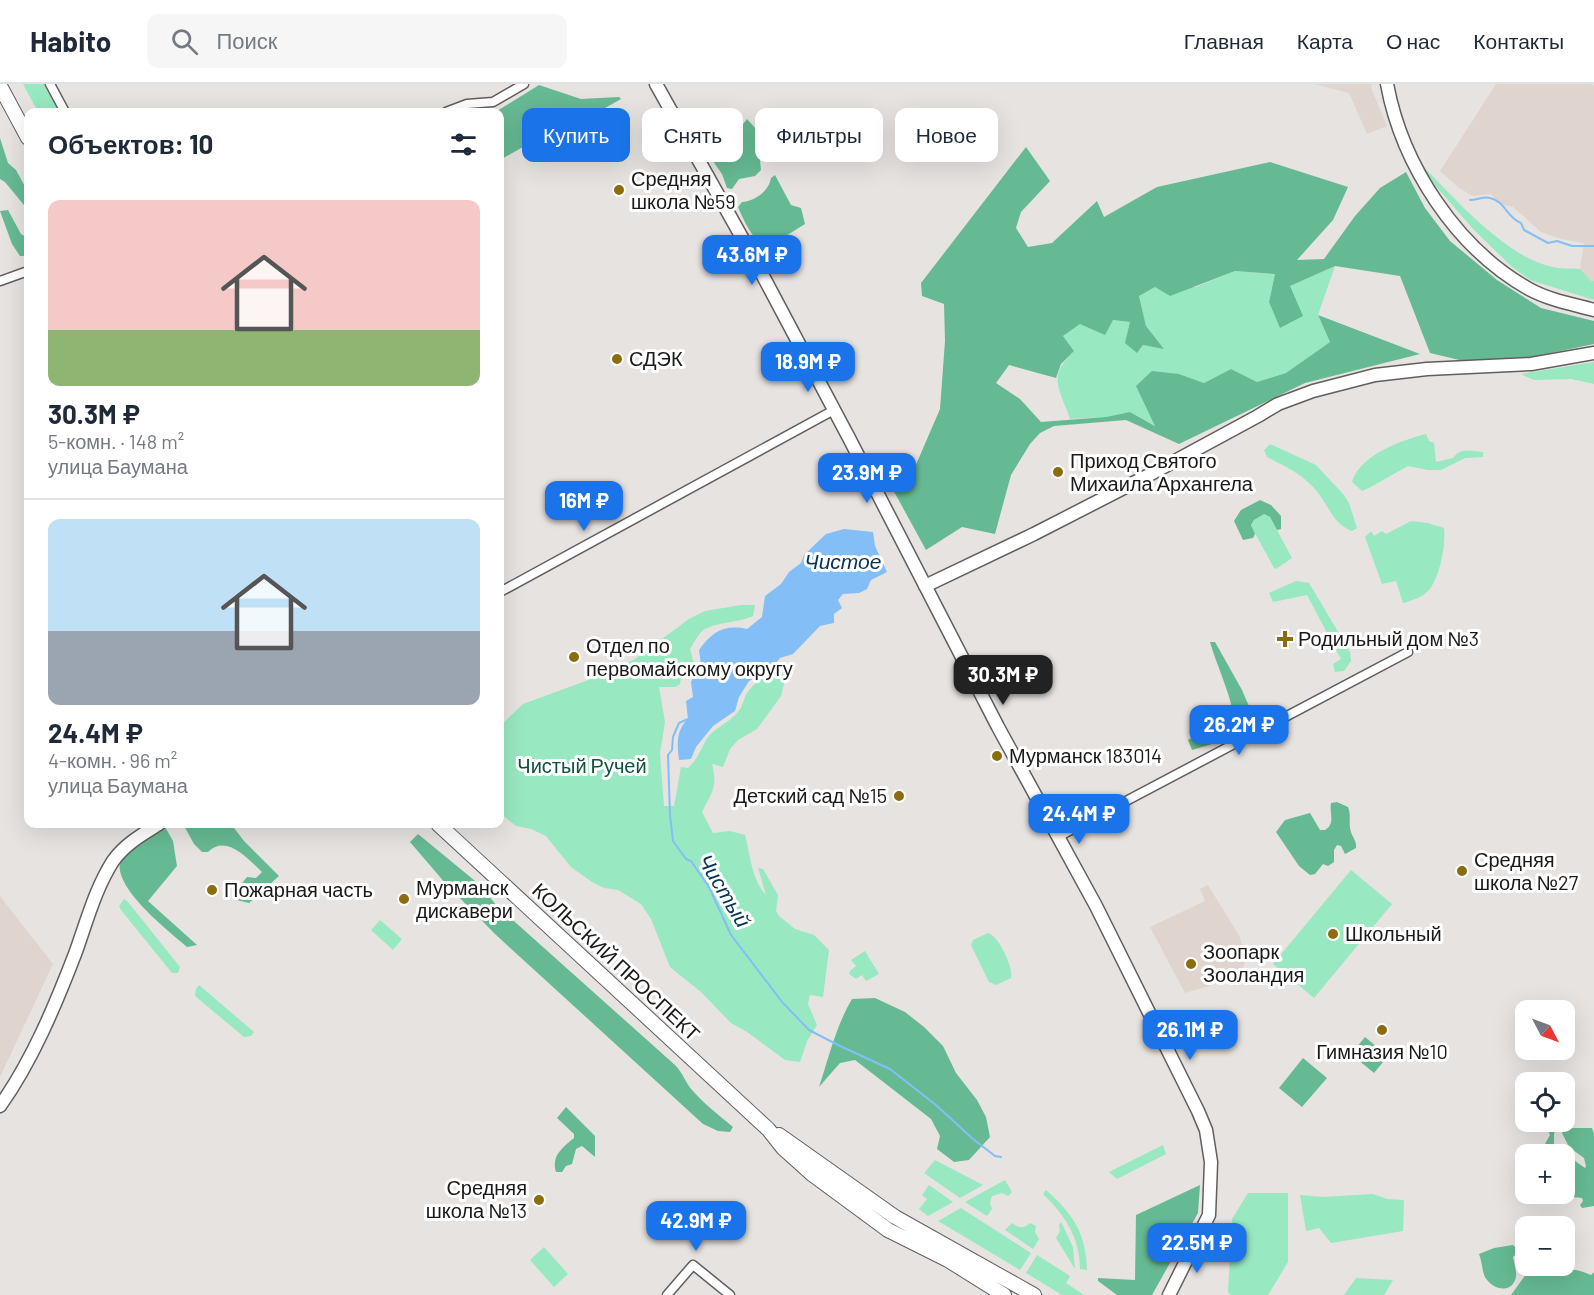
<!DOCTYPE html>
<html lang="ru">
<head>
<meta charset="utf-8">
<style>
	body { margin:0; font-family:Barlow,sans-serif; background:#f6f6f7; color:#1f2937; height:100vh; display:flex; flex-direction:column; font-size:22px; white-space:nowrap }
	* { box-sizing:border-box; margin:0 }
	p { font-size:20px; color:#747a83 }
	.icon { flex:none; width:33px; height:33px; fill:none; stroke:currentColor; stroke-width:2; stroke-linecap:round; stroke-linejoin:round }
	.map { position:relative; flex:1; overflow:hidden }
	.panel { position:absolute; left:24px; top:24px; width:480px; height:720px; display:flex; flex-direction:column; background:#fff; border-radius:12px; box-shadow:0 6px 24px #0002 }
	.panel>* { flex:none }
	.top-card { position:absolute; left:522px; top:24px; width:570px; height:54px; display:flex; gap:12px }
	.needle { width:39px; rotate:131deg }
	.buttons { position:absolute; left:1515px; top:916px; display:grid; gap:12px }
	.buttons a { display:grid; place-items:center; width:60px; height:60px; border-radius:12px; background:#fff; box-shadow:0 6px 24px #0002; font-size:30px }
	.price { position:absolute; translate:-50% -51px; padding:0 14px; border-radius:12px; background:#1a73e8; color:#fff; font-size:20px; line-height:39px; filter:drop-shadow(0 2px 3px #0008) }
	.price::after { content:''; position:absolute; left:50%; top:36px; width:18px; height:14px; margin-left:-9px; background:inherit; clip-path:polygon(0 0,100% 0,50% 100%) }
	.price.on { background:#222; color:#fff }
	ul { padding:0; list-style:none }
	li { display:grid; align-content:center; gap:12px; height:318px; padding:0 24px }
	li+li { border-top:2px solid #e0e1e3 }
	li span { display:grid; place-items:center; height:186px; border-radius:12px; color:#555 }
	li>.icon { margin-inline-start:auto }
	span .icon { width:108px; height:108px; fill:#fffc; stroke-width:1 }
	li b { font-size:26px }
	h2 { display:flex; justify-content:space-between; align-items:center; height:72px; padding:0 24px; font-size:26px }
	.pill { padding:0 21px; border-radius:12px; background:#fff; box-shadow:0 6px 24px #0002; font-size:21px; line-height:54px }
	.pill.on { background:#1a73e8; color:#fff }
	header { display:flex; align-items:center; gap:36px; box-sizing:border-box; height:84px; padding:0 30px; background:#fff; border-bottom:2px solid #e0e1e3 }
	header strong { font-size:28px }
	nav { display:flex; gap:33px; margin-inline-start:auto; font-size:21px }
	.search { width:420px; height:54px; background:#f6f6f7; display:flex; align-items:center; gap:15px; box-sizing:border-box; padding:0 21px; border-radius:12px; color:#747a83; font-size:22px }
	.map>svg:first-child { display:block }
</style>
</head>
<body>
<header>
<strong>Habito</strong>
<div class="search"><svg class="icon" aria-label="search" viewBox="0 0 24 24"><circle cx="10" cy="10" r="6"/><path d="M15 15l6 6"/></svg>Поиск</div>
<nav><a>Главная</a><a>Карта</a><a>О нас</a><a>Контакты</a></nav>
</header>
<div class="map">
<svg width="1594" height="1211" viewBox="0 0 1594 1211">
	<rect width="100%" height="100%" fill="#e7e3e1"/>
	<!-- built -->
	<path fill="#e0d4cf" d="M1315,0h56l1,6 15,36 -20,8 -18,-41z
		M1496,0h96l2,2v195h-3l-11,-12 4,-26 -23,-4 -20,-7 -28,-25 -10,-2 -13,-11 -17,2 -14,-8 -19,-17z
		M1208,801l32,52 6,23 -7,17 -54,16 -35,-66 55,-26 -5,-12z
		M0,812l53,68 -53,113z"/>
	<!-- green -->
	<path fill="#98e8c1" d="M23,0h22l15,28h-22z
		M1422,81c32,33 84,92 130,102 9,2 19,1 28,2l11,12h3v19l-64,-20 -19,-14 -38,-37 -39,-45z
		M1335,182l-17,49 12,27 -44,31 -29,9 -26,-13 -27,14 -25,-9 -23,52 -26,-14 -24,5 -36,2c-11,-33 -23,-41 4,-68l-11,-15 17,-12 33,-4 17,2 7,31 6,-8 20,3 -17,-22 -7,-30 16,-9h41l39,-16 40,3 -6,28 21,-16z
		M1594,278v22l-23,-5 -37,1 -13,-6z
		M1426,350l3,7 5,2 2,19 17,-4c8,-11 18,-7 30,-6v5l-18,1 -24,12h-13l-20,-4 -39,22 -7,3 -10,-9c7,-26 49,-42 74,-48z
		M1270,360l46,21 28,30 5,8 8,25 -5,3c-20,-7 -24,-28 -37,-42 -13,-15 -31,-23 -48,-32l-3,-7z
		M1264,430l6,3 22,41 -16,11 -2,-1 -23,-42 3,-6z
		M1411,437l17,2 16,5c2,17 -4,48 -15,62 -6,7 -18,11 -26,13l-7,-22 -14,3 -17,-47 6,-6 3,5 8,-5 4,3z
		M1296,497l13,2 41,69 1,9 -7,10 -9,1 -2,-8 8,-5 -34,-64 -34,7 -4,-9z
		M741,521h14l-2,11c-14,7 -42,6 -52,16 -4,5 -8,12 -11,17l4,15 -12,9 -2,11 -5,3h-16l6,35 -5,31 4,53h10l7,-39 7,1c10,-9 13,-20 20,-31 8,-10 21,-14 29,-24 6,-6 6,-14 10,-20 8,-13 25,-21 37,-29l3,8 -6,24 -24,33 -19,11 -8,9 -7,18 -11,-3c6,23 0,28 -10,48l11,21 17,-2 15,4c6,23 6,42 21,60l-8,-27 5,1 15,26 -2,16 3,5 16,13 19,6 15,15 -6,47 -13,-2 -2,9 9,21 -10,16 -7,21 -15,-2 -38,-28 -16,-9 -30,-31 -31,-25 -19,-48 -10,-15 -23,-14 -14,-2 -12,-6 -21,-15 -25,-31 -15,-7 -15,-3 -16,-13v-87l23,-22 79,-29 33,-16 54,-40 16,-8z
		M1351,786l41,34 -78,94 -41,-34z
		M124,815l4,3 52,65 -2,6h-6l-51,-63 -2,-4z
		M380,836l22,19 -9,11 -22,-20z
		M988,849c10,2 26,35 23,45l-15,7 -7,-3 -18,-37 2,-5z
		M865,867l14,23 -13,7 -4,-6 -6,4 -7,-5 1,-3 6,-5 -5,-6z
		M199,901l55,47 -3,4 -7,1 -49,-41 1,-7z
		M1163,1061l3,9 -49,25 -8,-7z
		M935,1076l48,25 -23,13 -36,-25z
		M1005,1096l7,12 -4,4 -6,-3 -10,3 -2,7 2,6 -5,7 -22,-14z
		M929,1101l24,17 -25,14 -9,-7 8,-10 -5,-4z
		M1046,1106c27,24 40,43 41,80l-7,-1c0,-31 -15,-54 -37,-75z
		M1248,1109h40v69l-20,33h-37l-3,-3 4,-73z
		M1373,1110l14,5 17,1 -1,31 -72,12 -12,-15 -13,3 -6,-36 22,2z
		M961,1124l70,45 -11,17 -82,-49z
		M1061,1138l12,25 2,22 -19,-31 4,-7 -1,-6z
		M1012,1139c6,5 12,6 18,0l6,3 -1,6 4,7 -6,10 -28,-19z
		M544,1163l24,27 -14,13 -24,-27z
		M1037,1171l33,21 -4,7 18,12h-22l-36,-22z
		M1356,1194l37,2 -9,15h-40z"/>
	<!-- forest -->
	<path fill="#66ba93" d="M539,1l42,14 38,-2 2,2 -46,26 -9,-6 -39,22 -4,6 -23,13v-48h-15l12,-1z
		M747,35l10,11 4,40 -6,6 -16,3 -7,10 -5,-1 -5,-14 -14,-20 24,-16z
		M0,54l8,25 8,7 12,22v18l-23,-28 -5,-3z
		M1026,63l24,34 -29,31 -5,16 12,19 24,-4 45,-42 7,16 53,-30 113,-25 78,25 -15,33 -36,40 27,-1 31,-43 25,-28 26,-16 19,36 25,33 47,39 44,28 53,13v23l-67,14 -55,5 -42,-10 -30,-77 -65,-10 -45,20 13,30 -23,12 -11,-26 6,-28 -40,-3 -65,25 -15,-9 -16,9 7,30 18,23 -21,-4 -6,8 -12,-10 5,-21 -17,-2 -8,15 -25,-11 -17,12 11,15 -13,13 -5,14 -47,-13 -13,18 24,16 21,23 65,-5 24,-5 25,14 -19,-40 16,-15 27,3 25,9 27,-14 26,13 29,-9 44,-31 -12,-27 102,39 -115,29 -126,61 -53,-24 -72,6 -14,7 -10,11 -19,31 -16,59 -33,-7 -36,23 -35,-64 24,-19 25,-58 5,-68 -1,-37 -22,-8 -1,-13z
		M775,91l16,30 10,3 4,16 -37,23c-15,-5 -24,-26 -30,-40l4,-5c13,-1 27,-11 29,-24z
		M8,126l13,24 7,4v18h-8l-8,-12 -12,-33z
		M1260,416l11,5 10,11v13l-4,1 -7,-13 -6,-3 -10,6 -3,5 4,9 -2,4 -10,2 -9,-19 7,-11z
		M1210,558h5l4,7 23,41 13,30 -43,24 -20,6 -4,-10 45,-28c-5,-24 -16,-46 -23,-70z
		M1337,718l11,5c3,8 1,13 2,21 1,8 7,12 6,20l-11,6 -4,-8 -4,-1 -3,5v12l-6,4 -5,-2 -8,10 -5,1 -11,-9 -23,-34 9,-12 25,-7 10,17h5c11,-7 4,-16 6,-27z
		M183,740h48l13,17 35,35 -30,27 -12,-3 -2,-8 12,-15 9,1 6,-6c-13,-12 -35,-39 -54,-20h-6l-8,-8z
		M164,741l9,16 4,25 -29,35 49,44 -10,2c-18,-16 -83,-65 -64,-92 5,-8 32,-24 41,-30z
		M418,750l62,51 17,21 178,159c8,8 10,17 17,25 12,14 27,25 41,37l-3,5 -12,-1 -15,-7 -208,-190 -49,-50 -36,-42z
		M875,914l30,14 19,15 19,19 13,27 21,27 9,17 4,20 -21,23 -15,2 -17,-13 3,-13 -9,-17 -76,-59 -15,3 -21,24c10,-30 17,-61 33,-88z
		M1365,953l23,19 -14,17 -23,-19z
		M1303,974l24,20 -25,29 -23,-19z
		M566,1023l29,29v21l-13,-11 -6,3 -4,15 -6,2 -4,6h-6c-5,-16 6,-24 18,-34v-4l-17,-16z
		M1555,1041l2,1 -3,8v12l31,22 1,-2 -2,-8 -15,-11 -7,-14 1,-5h29l2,6v72l-12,2 -2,-3 3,-4 -1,-3 -10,-1 -7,-11 -1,-31h-12l-7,-11 5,-9 -3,-7z
		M1200,1101l-2,28 -46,82h-35l-19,-14v-3l37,2 1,-65z
		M1513,1161l6,6 -6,6c1,6 5,17 2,23 -6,15 -24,8 -30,-3 -3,-6 -3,-16 -6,-23l15,-6z
		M1532,1182h19l6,4c14,-1 21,-1 34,5l3,-3v23h-83z"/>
	<!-- water -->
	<path fill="#84bef6" d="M844,445l29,3 2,14 12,26 -16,8 -4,9 -8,4 -16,1 -5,6 4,8 -8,6v9l-14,3 -27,28 -13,4 -10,12 -21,11 -10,16 -4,14 -22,15 -17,21 -5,12 -12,1c-2,-16 -3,-30 9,-41l-2,-18 7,-4 -2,-15 6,-12 6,-1 -2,-4 -2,-15c13,-18 25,-26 48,-21l15,-12 3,-21 16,-12 8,-12 12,-9 3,-8 22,-21z"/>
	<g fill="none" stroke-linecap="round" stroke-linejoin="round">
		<!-- stream -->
		<path stroke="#84bef6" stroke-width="2" d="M1470,116c7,0 14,-4 20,-2 15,3 17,20 31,25l3,7 24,13 9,-2 15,5h22
			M688,635l-9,4 -6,14 -1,13 -4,5 2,60 3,26 13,18 5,2 18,26 22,48 52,68 26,27 31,16 50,23 46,36 37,34 22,17 6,1"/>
		<defs>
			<path id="street" d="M50,0l15,28
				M446,28l21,-8 26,-2 31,-18
				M0,197l28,-10
				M500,508l334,-182
				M1058,753l350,-185
				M667,1211l26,-30 37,30"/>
			<path id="secondary" d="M656,0l98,175 95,179 149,289 98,179 102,205 8,19 5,32 -2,53 -40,80
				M1387,0c15,81 69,164 142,205 20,11 43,15 65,21
				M925,502l109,-52 115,-59 109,-59 20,-12 35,-13 62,-16 52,-6 104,-5 63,-11
				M0,1022c32,-45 55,-100 75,-152 11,-30 20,-65 38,-93 12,-17 30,-27 46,-37"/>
			<path id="primary" d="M0,2l28,52
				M438,740l330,305 15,19 29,26 76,56 60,30 56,35
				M779,1051l116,82 139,78"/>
		</defs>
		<!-- street casing -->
		<use href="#street" stroke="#625e5d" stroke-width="11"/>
		<!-- secondary casing -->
		<use href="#secondary" stroke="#625e5d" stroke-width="15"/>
		<!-- primary casing -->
		<use href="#primary" stroke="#625e5d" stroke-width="16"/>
		<!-- street -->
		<use href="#street" stroke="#fff" stroke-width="8"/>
		<!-- secondary -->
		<use href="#secondary" stroke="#fff" stroke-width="12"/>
		<!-- primary -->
		<use href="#primary" stroke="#fff" stroke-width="14"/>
	</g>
	<!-- markers -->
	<g fill="#8c6c0e" stroke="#fff" stroke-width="2">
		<circle cx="619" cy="106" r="6"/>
		<circle cx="617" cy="275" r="6"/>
		<circle cx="1058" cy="388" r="6"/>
		<path d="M1282 546h6v6h6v6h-6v6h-6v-6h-6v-6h6z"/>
		<circle cx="574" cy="573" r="6"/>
		<circle cx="997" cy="672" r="6"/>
		<circle cx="899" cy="712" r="6"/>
		<circle cx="1462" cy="787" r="6"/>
		<circle cx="212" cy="806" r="6"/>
		<circle cx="404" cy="815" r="6"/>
		<circle cx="1333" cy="850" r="6"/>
		<circle cx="1191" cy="880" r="6"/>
		<circle cx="1382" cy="946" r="6"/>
		<circle cx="539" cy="1116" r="6"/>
	</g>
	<g text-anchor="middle" stroke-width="6" stroke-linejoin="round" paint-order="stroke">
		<!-- poi labels -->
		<g font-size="20" fill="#1b1a19" stroke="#fff" text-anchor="start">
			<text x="631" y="102">Средняя<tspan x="631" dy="23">школа №59</tspan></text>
			<text x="629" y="282">СДЭК</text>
			<text x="1070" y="384">Приход Святого<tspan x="1070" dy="23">Михаила Архангела</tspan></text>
			<text x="1298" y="562">Родильный дом №3</text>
			<text x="586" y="569">Отдел по<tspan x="586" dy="23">первомайскому округу</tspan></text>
			<text x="1009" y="679">Мурманск 183014</text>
			<text x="887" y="719" text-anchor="end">Детский сад №15</text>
			<text x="1474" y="783">Средняя<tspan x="1474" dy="23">школа №27</tspan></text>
			<text x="416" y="811">Мурманск<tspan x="416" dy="23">дискавери</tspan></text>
			<text x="224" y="813">Пожарная часть</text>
			<text x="1345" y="857">Школьный</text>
			<text x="1203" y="875">Зоопарк<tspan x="1203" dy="23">Зооландия</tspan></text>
			<text x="1382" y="975" text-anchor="middle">Гимназия №10</text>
			<text x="527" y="1111" text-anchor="end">Средняя<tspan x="527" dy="23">школа №13</tspan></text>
		</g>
		<!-- park labels -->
		<g font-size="20" fill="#10533a" stroke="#fff">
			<text x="582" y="689">Чистый Ручей</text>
		</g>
		<!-- street labels -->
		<g font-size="20" fill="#1b1a19" stroke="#fff">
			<text transform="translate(616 878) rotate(43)" y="7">КОЛЬСКИЙ ПРОСПЕКТ</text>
		</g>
		<!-- water labels -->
		<g font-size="21" font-style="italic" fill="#063356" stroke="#fff">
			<text x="843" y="485">Чистое</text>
			<text transform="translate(724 807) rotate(59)" y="7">Чистый</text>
		</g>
	</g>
</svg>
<div class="buttons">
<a><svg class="needle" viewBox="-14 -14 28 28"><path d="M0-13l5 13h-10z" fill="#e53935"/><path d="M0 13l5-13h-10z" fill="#747a83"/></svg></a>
<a><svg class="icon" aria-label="locate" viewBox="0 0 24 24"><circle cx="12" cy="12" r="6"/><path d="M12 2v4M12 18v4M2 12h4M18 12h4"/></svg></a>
<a>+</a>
<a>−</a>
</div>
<b class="price" style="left:752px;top:202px">43.6M ₽</b>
<b class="price" style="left:808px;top:309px">18.9M ₽</b>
<b class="price" style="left:867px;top:420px">23.9M ₽</b>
<b class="price" style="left:584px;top:448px">16M ₽</b>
<b class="price on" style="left:1003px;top:622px">30.3M ₽</b>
<b class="price" style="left:1239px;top:672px">26.2M ₽</b>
<b class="price" style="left:1079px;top:761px">24.4M ₽</b>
<b class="price" style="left:1190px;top:977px">26.1M ₽</b>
<b class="price" style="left:696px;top:1168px">42.9M ₽</b>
<b class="price" style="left:1197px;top:1190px">22.5M ₽</b>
<div class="top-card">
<a class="pill on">Купить</a>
<a class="pill">Снять</a>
<a class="pill">Фильтры</a>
<a class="pill">Новое</a>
</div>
<section class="panel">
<h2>Объектов: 10<svg class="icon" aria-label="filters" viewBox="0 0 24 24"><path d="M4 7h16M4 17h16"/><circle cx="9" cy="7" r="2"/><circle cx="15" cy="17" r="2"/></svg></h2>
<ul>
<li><span style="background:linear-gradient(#f6c9c9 70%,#8fb573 0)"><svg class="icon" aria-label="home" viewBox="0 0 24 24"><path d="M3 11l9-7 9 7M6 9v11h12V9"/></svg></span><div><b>30.3M ₽</b><p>5-комн. · 148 m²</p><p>улица Баумана</p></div></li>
<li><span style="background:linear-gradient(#bfe0f5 60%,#9aa5b1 0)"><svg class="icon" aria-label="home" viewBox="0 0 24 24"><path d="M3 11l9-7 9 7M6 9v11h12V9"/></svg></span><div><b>24.4M ₽</b><p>4-комн. · 96 m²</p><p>улица Баумана</p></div></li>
</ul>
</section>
</div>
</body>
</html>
